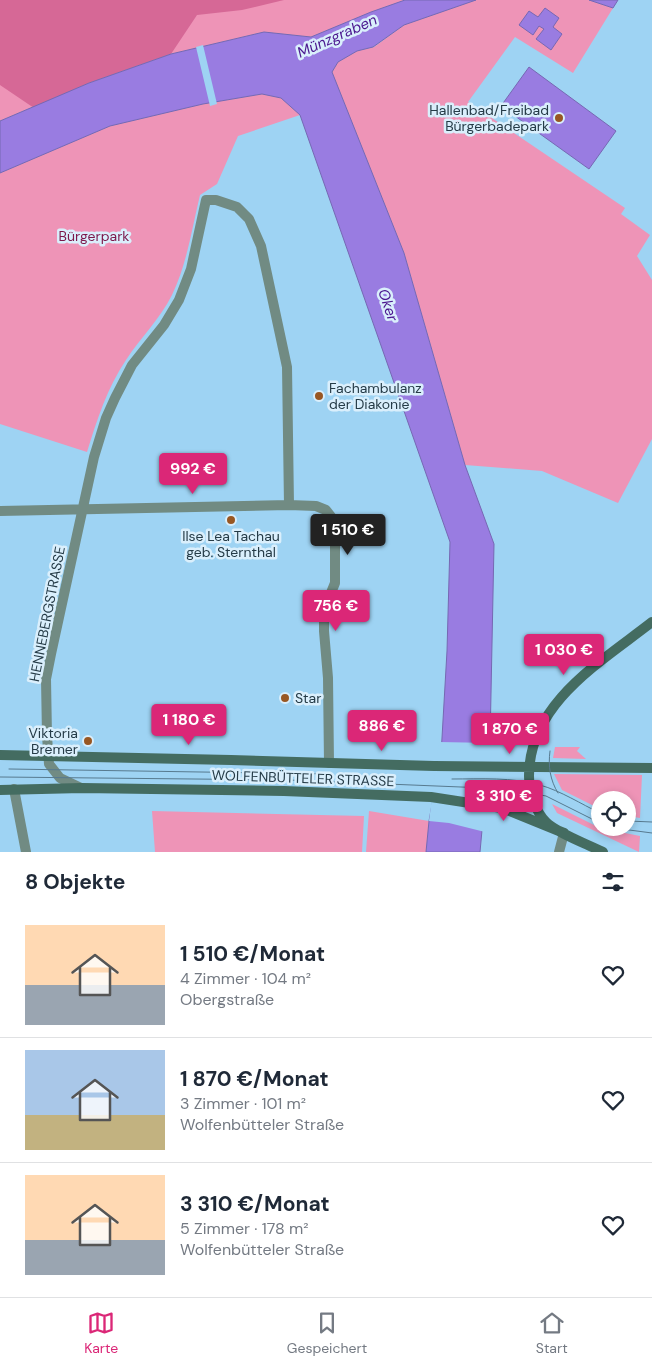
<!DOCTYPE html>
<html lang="de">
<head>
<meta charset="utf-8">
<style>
	body { margin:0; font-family:"DM Sans",sans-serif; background:#f2f2f3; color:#1f2937; height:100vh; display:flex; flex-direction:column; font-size:19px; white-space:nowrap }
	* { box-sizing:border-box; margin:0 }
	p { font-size:16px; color:#747a83 }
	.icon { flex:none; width:28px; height:28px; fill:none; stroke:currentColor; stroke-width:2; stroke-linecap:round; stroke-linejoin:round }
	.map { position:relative; height:852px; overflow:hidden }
	.sheet { display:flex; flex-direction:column; background:#fff; flex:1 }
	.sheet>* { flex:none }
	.fabs { position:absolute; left:591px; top:791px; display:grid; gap:10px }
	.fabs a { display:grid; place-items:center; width:45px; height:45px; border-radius:50%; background:#fff; box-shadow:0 2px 8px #0003; font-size:25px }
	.price { position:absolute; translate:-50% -42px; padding:0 11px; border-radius:5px; background:#db2777; color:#fff; font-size:16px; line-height:32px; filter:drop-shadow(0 1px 2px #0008) }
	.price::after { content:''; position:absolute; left:50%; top:30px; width:15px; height:11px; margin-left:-8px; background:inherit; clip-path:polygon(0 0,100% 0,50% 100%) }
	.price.active { background:#222; color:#fff }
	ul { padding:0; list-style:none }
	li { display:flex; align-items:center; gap:15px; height:125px; padding:0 25px }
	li+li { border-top:1px solid #e0e1e3 }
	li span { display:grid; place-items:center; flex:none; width:140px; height:100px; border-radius:0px; color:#555 }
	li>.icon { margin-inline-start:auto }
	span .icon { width:60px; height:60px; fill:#fffc; stroke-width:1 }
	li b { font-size:21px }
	h2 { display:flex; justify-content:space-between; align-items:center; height:60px; padding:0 25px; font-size:21px }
	.tabs { display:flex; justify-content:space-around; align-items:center; height:70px; border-top:1px solid #e0e1e3; background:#fff; font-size:14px; color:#747a83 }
	.tabs a { display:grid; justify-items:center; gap:2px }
	.tabs .active { color:#db2777 }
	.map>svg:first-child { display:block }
</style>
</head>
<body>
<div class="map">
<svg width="652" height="852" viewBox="0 0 652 852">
	<rect width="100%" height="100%" fill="#9ed3f3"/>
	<!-- green -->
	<path fill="#ee94b7" d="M0,0h405l-34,12 -60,25 -47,-5 -93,22 -82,29 -89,38z
		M476,0h113l24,8 -40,65 -58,-36 -47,65 157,106 -4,6 29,21 -13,21 15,24v159l-34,64 -76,-32 -77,-6 -61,-212 -72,-181 6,-10 19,-11 17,-4 30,-22z
		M262,94l19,4 19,17 -62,21 -21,48 -17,11c-8,33 -13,69 -28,100 -12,24 -31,42 -46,65 -19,28 -29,60 -39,92l-87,-28v-251l110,-47 93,-22z
		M555,747h25l-3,4 9,8 -33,-1z
		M554,774l88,1 -2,43 -12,-2v-16h-28v9l-38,-19z
		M552,804l48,24 40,8 -1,16 -82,-39z
		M152,811l212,5 -2,36h-207z
		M369,811l60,10 -3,31h-60z"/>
	<!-- forest -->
	<path fill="#d66896" d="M0,0h284l-42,10 -45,5 -26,39 -82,29 -55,25 -34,-23z"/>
	<!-- water -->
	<path fill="#997ce1" stroke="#7668b3" d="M405,0h71l-72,25 -31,22 -16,4 -19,11 -6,10 72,181 61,212 29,79 -4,199 -10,109h-54l3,-31 12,-66 6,-104 3,-109 -150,-427 -19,-17 -19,-4 -59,10 -93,22 -110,47v-52l89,-38 82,-29 93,-22 47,5 60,-25z
		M589,0h29l-5,8z
		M545,8l14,10 -6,9 9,7 -11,16 -15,-11 8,-10 -5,-3 -6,9 -14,-10 10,-14 9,6z
		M529,67l87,64 -27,38 -88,-63z"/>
	<!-- pier -->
	<path fill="#9ed3f3" d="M203,45l14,59 -7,2 -14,-59z
		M439,742l53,1 -7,89 -36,-9 -20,-2z"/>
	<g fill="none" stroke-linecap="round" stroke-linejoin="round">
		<!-- street -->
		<path stroke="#718b83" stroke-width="10" d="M0,511l289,-6 27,1 10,4 7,9 2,9v55l-11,27v21l4,47 1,85
			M81,788l-21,-10 -11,-14 -2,-28 -1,-57 5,-25 43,-197 12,-39 9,-20 17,-33 32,-40 15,-25 12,-31 15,-69h10l21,7 12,12 12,27 26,121 2,138
			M14,789l12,63
			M559,852l5,-19"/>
		<!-- secondary -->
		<path stroke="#446c61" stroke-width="10" d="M0,755l231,5 203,6 218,2
			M0,790l82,-2 202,3 147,6 71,11 62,25
			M603,852c-16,-8 -46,-19 -57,-30 -11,-11 -17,-30 -17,-46 0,-73 72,-114 123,-154"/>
		<!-- tram -->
		<path stroke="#577a8f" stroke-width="1" d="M550,751c-2,15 0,29 8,42
			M9,769l320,5
			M0,777l289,3 221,9 36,7 54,27
			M452,779c29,0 60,-2 88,6 21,6 41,19 60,28
			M628,821l24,1
			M614,828l38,5"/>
	</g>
	<!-- markers -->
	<g fill="#985723" stroke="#daeffc" stroke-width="2">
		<circle cx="559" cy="118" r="5"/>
		<circle cx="319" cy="396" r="5"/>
		<circle cx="231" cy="520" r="5"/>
		<circle cx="285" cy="698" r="5"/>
		<circle cx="88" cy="741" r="5"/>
	</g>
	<g text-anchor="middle" stroke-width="5" stroke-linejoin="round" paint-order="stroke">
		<!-- poi labels -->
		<g font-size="14" fill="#253b47" stroke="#daeffc" text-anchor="end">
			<text x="549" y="115">Hallenbad/Freibad<tspan x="549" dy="16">Bürgerbadepark</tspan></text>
			<text x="329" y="393" text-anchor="start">Fachambulanz<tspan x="329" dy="16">der Diakonie</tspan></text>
			<text x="231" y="541" text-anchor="middle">Ilse Lea Tachau<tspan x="231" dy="16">geb. Sternthal</tspan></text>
			<text x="295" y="703" text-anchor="start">Star</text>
			<text x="78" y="738">Viktoria<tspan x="78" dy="16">Bremer</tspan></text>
		</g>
		<!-- park labels -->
		<g font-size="14" fill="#7c174a" stroke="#daeffc">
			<text x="94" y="241">Bürgerpark</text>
		</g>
		<!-- street labels -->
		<g font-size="14" fill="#253b47" stroke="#daeffc">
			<text transform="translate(47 614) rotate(-79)" y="5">HENNEBERGSTRASSE</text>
			<text transform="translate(303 778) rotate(2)" y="5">WOLFENBÜTTELER STRASSE</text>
		</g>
		<!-- water labels -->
		<g font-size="15" font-style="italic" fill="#4b178f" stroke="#daeffc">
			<text transform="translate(337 36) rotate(-24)" y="5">Münzgraben</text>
			<text transform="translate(388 305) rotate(71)" y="5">Oker</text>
		</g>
	</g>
</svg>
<div class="fabs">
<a><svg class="icon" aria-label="locate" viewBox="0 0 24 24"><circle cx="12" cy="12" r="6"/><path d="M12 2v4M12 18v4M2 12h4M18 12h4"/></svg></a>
</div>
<b class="price" style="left:193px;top:495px">992 €</b>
<b class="price active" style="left:348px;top:556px">1 510 €</b>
<b class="price" style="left:336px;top:632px">756 €</b>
<b class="price" style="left:564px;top:676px">1 030 €</b>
<b class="price" style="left:189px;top:746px">1 180 €</b>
<b class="price" style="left:382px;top:752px">886 €</b>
<b class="price" style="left:510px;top:755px">1 870 €</b>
<b class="price" style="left:504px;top:822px">3 310 €</b>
</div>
<section class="sheet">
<h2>8 Objekte<svg class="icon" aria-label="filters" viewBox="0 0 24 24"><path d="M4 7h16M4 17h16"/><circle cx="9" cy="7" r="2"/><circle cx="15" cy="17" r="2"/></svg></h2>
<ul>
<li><span style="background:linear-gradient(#ffd9b3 60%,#9aa5b1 0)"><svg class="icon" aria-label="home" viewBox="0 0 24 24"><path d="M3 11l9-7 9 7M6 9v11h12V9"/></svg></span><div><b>1 510 €/Monat</b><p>4 Zimmer · 104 m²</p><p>Obergstraße</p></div><svg class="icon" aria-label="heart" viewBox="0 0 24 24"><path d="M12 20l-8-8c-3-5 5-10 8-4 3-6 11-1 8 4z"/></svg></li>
<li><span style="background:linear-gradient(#a9c7e8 65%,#c2b280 0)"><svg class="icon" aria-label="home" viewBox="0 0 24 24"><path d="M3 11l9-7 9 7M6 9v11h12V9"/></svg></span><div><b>1 870 €/Monat</b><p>3 Zimmer · 101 m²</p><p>Wolfenbütteler Straße</p></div><svg class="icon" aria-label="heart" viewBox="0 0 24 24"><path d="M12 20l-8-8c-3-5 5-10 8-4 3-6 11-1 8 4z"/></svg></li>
<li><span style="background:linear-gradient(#ffd9b3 65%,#9aa5b1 0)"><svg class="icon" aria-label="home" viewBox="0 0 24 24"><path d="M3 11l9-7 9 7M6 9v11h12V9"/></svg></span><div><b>3 310 €/Monat</b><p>5 Zimmer · 178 m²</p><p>Wolfenbütteler Straße</p></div><svg class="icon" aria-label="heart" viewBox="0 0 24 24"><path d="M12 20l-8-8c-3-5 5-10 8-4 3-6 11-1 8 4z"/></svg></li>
</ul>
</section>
<nav class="tabs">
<a class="active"><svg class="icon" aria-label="map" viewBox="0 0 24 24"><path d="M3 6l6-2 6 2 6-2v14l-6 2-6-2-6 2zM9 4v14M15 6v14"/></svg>Karte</a>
<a><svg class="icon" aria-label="saved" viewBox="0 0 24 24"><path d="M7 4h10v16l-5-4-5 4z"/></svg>Gespeichert</a>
<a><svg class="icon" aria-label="home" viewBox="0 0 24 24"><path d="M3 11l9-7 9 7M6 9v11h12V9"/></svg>Start</a>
</nav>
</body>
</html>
